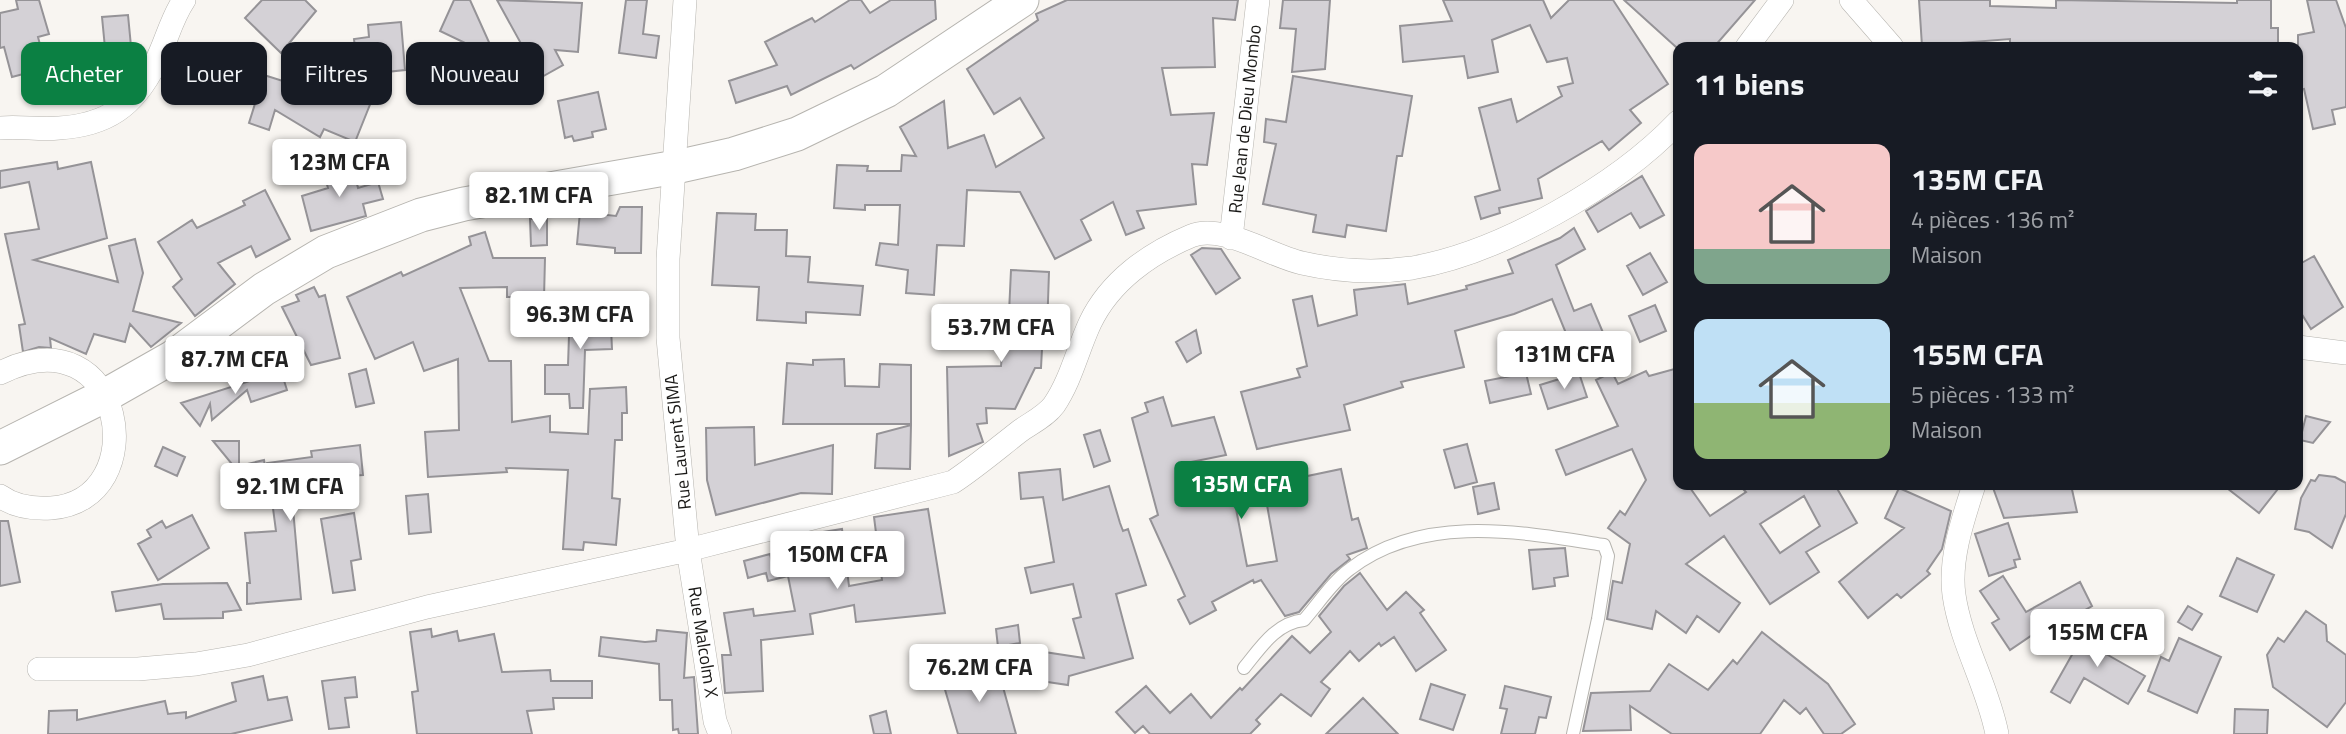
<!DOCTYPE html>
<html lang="fr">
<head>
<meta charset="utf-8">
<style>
	body { margin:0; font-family:"Titillium Web",sans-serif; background:#20242c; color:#f1f3f6; height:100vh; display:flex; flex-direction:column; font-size:26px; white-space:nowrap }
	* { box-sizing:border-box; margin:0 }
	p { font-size:23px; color:#9ea1a6 }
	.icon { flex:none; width:38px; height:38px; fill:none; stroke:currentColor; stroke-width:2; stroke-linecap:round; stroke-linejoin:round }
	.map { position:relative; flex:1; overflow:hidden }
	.details { position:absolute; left:1673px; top:42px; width:630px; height:448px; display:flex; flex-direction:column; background:#171b24; border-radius:14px; box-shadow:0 2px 5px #0004 }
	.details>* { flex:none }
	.top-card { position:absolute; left:21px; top:42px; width:665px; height:63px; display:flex; gap:14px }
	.price { position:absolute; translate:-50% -60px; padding:0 16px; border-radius:7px; background:#fff; color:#222; font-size:23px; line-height:46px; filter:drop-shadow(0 2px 4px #0008) }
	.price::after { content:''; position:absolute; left:50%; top:42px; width:21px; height:16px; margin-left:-10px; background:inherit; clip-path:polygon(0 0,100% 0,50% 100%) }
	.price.on { background:#0b8043; color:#fff }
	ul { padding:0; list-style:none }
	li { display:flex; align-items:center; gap:21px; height:175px; padding:0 21px }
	li span { display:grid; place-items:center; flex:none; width:196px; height:140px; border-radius:14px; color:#555 }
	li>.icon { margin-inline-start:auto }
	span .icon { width:84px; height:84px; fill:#fffc; stroke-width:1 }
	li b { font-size:30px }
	h2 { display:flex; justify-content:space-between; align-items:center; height:84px; padding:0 21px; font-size:30px }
	.chip { padding:0 24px; border-radius:14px; background:#171b24; box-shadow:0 2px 5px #0004; font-size:24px; line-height:63px }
	.chip.on { background:#0b8043; color:#fff }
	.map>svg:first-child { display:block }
</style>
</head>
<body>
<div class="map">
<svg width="2346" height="734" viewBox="0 0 2346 734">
	<rect width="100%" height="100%" fill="#f8f5f1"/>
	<!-- building -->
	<path fill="#d4d1d6" stroke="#959397" stroke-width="2" fill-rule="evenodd" d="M16,0h23l10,34 -11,3 8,31 -34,9 -8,-30 -4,1v-35l18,-4z
		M262,0h43l11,11 -35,42 -36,-35z
		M454,0h16l36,80 -29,13 -3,-6 -24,11 -11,-26 45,-20 -44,-21z
		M497,0l85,3 -4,49 -23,-2 8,15 -23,13z
		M626,0h21l-4,34 16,2 -3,22 -37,-5z
		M850,0h11l9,13 21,-13h44l1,19 -82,50 -3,-4 -60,30 -4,-9 -51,17 -7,-22 48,-16 -12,-23 47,-24 3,4z
		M1067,0h171l-3,20 -22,-2 2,49 -53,1 9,47 43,-2 -7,52 -15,-1 4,40 -59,7 7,17 -18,7 -13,-33 -32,18 10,20 -36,19 -35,-67 -53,-2 -3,56 -27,-1 -3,50 -28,-2 2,-23 -32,-5 4,-22 18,2 2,-40h-35v5l-31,-2 3,-43 31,1 -1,5h34l1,-16 14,1 -16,-29 44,-26 4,47 36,-13 12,32 48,-29 -24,-40 -26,16 -27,-45 71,-49 -2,-6z
		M1283,0h47l-5,69 -33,3 4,-43 -16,-1z
		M1443,0h100l8,18 18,-18h44l55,84 -38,26 11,13 -32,27 -7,-9 -64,38 4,19 -43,10 1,5 -19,6 -6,-22 25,-7 -21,-82 32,-9 6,23 45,-26 -4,-9 15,-4 -6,-25 -20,4 -17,-37 -38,15 6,32 -30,6 -4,-22 -61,6 -3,-36 52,-5z
		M1624,0h131l-41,47h-38z
		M1919,0h71v6l66,2v-8l181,3v-3h34v28h7v19h-268v-8l-88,7z
		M2307,0h29l10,28v79l-14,3 3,14 -22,5 -9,-40 -6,1v-55l16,-3z
		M128,15l5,52h-4l1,10 -22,2 -6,-62z
		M401,22l4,48 -47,5 -4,-36 15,-2 -1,-12z
		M319,55l36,20 -39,5 55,22 -16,40 -31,-13 -4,8 -45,-27 -6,20 -20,-7 15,-48 60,19 -14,-14 -5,1z
		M1293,76l119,20 -10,60h-5l-11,75 -39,-6 -2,12 -32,-5 3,-17 -53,-11 13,-60 -12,-2 2,-23 20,3z
		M598,92l8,37 -14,3 1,5 -19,4 -2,-5 -7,2 -7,-37z
		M57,162l1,7 33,-7 16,76 -73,22 84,22 -9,-36 26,-7 8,34 -10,38 48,12 -30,24 -21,-23 -5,18 -31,-8 -8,20 -36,-16 1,10 -12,-1 -16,5 -4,-27 6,-1 -20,-90 34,-5 -10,-47 -29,6v-17z
		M352,163l6,25 20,-6 5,17 -20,5 3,12 -55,15 -9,-35 26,-8 -5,-17z
		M1642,176l22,39 -24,13 -9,-15 -33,19 -12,-21z
		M265,190l25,49 -34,18 -5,-11 -33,17 17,21 -40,32 -22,-29 9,-8 -24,-37 34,-22 5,8 48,-23 -2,-4z
		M620,207h22l-1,46h-26v-5l-38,-4 3,-32 36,4z
		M717,213l39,1 -1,16h32l-1,26 24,1 -2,25 55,4 -3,29 -54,-3v11l-49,-3 2,-33 -47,-2z
		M530,219h17v26l-16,1z
		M1574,228l11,21 -29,16 18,46 17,-7 13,31 -32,13 -20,-49 -38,15 -59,17 9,36 -63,15 2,5 -59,18 6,25 -93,19 -16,-57 59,-15 -3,-8 10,-3 -14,-66 19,-4 6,30 39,-11 -3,-25 51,-6 3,20 59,-15 -1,-3 47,-13 -5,-13 52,-22z
		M485,232l8,26h52l-1,40 -37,-1v-10l-47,1 29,73h22l1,61 38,-6v16l38,2 2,-45 36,-2 1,26h-5v27h-7l-3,58 8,1 -4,46 -32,-3 -1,8 -20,-1 5,-79 -62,-2 1,4 -79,5 -3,-45 34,-2 -1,-71 -34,12 -11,-29 -38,17 -28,-62 54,-25 2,4 68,-31 -2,-8z
		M1202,248l19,1 19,29 -24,16 -25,-39z
		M1650,253l17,29 -24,13 -16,-29z
		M2314,256l29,51 -32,22 -13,-21v-43z
		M1011,270l38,2 -2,58h-4l-2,38h-6l-20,41 -29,-1 1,15 -10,1 6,18 -34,14 -2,-89 54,-1 3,-32h4z
		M314,287l5,10 6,-2 15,63 -29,7 -29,-58 17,-6 -3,-6z
		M610,305l2,44 -27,1 -2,58h-13l-1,-14h-24v-29h23l2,-59z
		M1655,305l11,26 -26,11 -11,-26z
		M1196,330l5,23 -14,9 -11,-20z
		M844,359l1,27 34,1 1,-23 31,1v59h-128l4,-61 26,2v-5z
		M1678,368v117h10l22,31 36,-24 -7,-7h96l22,38 -51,29 13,20 -49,32 -46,-68 -38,28 54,39 -21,29 -22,-16 -11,17 -30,-22 -4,18 -45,-10 6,-38 9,2 8,-39 -22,-16 12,-17 5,4 21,-35 -14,-31 -66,26 -10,-25 62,-24 -22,-46 16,-8 6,12 28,-13 3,5zM1804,496l16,30 -40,27 -20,-29z
		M366,369l8,34 -18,4 -7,-33z
		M281,371l6,19 -36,12 -4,-12 -35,30 -2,-16 -10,22 -19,-23z
		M1526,373l5,21 -41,9 -5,-22z
		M1579,373l8,24 -39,12 -8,-24z
		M1163,397l9,29 42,-9 12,38 -40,8 12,34 4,-2 2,4 28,-11 15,78 30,-5 -15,-84 28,-11 3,13 48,-10 11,51 6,-2 9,30 -20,7 3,4 -19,15 -32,38 -14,4 -24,-36 -7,3 -1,-3 -41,22 4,8 -26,14 -12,-24 7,-4 -35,-77 8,-4 -26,-97 16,-6 -3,-9z
		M2306,416l24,6 -17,21 -13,-3z
		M911,425l-1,44 -35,-1 2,-34z
		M754,427l1,38 78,-20 -1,49 -31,-1 -85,22 -9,-35 -1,-52z
		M1100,430l10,31 -16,6 -10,-32z
		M213,441h26v25l25,-6 3,18 -22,2z
		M1467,444l10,38 -22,6 -11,-38z
		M360,445l3,30 -34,2v4l-38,5 10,113 -54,5v-21h3l-5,-50 31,-2 -9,-68 45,-6 -1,-6z
		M163,447l22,10 -8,19 -22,-10z
		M1060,469l3,31 46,-14 11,37 3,8 5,-2 18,56 -30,9 17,64 -64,18 -1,9 -41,-6 4,-29 53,8 -11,-39 8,-2 -8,-33 -42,9 -6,-25 29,-6 -11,-65 -22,2 -2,-26z
		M2319,475l16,2 11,6v31l-14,34 -23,-16 -14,-3 6,-31 10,-18 4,1z
		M1494,483l5,26 -21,5 -5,-27z
		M1992,485h79l6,27 -73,6z
		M2223,485h58l-22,28z
		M1899,488l52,23 -9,38 -15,22 3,3 -29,24 -4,-4 -29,24 -29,-36 65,-54 -19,-10z
		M428,494l3,38 -22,2 -3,-38z
		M928,509l17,104 -89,9 -2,-17 -44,9 3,20 -52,6 2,51 -38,2 -3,-38h9l-7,-42 29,-4 1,7 41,-5 -7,-35 -20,5 -2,-8 -18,5 -4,-17 26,-7 2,8 37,-9 -5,-18 38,-6 7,57 33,-6 -8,-63z
		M354,513l7,46 -10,2 4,29 -22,3 -12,-74z
		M192,515l17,33 -51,32 -20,-36 13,-7 -4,-7 15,-9 4,7z
		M0,521h8l12,61 -20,4z
		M2008,523l12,36 -6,1 2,7 -27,9 -14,-42z
		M1565,548l3,28 -14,2 1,8 -22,3 -4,-39z
		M2237,558l37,17 -17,37 -37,-16z
		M1360,573l27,37 19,-18 18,18 -4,3 26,37 -30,21 -22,-34 -13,9 -2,-3 -20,18 -9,-10 -29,31 9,7 -19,27 -30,-22 -25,26 4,4 -10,10h-100l-7,-8 -8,7 -19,-21 30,-26 24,27 21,-19 20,24 29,-30 2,2 50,-54 18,17 21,-21 -12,-16 25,-30z
		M2003,576l23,36 54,-30 12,24 -46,26 -2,-5 -34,23 -18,-27 7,-4 -19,-28z
		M227,583l14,27 -18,2v6l-59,1 -3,-15 -45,7 -4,-19 51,-8z
		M2188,606l14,8 -10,16 -14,-8z
		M2306,611l20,14 1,16 19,14v47l-19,25 -54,-40 -6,-32 11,-17 6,4z
		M2095,614l14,12 -17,20 53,30 -17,28 -44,-26 -14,25 -19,-11z
		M1018,625l2,18 -22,4 -2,-18z
		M431,629l1,8 25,-6 2,10 35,-7 8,38 48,-2 1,11h41v17h-39l1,11 -27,2 5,23h-115l-5,-42 6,-1 -8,-59z
		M657,630l30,3 -3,45 10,-1 4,57h-19l-1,-5 -5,1 -1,-30h-12l-1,-36 -60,-8 2,-19 44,5 11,-1z
		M1762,632l66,52 27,40 -14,10h-17l-18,-26 -6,6 -16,-14 -24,34h-88l-42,-28 1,24 -48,1 8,-38 59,-2 19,-27 39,26 25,-30 4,4z
		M2179,638l42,19 -24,56 -49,-22 13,-34 8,4z
		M998,669l18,65h-58l-17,-58 22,-6 3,9z
		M263,676l5,24 19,-3 5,23 -61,14h-183l1,-23 28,-1v10l88,-19 3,13 18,-2v6l50,-17 -4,-18z
		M355,677l2,20 -12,1 4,29 -20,2 -7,-48z
		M1431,684l34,11 -12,35 -33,-11z
		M1505,686l46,11 -5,21 -7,-1 -4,17h-34l6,-25 -7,-1z
		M1363,698l35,36h-72z
		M2235,709l33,1 -1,24h-33z
		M886,711l5,23h-17l-4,-18z"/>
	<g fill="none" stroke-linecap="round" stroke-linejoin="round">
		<defs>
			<path id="lane" d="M1244,668c17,-21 32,-45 60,-48 15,-17 28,-38 46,-51 73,-56 171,-37 254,-24l4,11 -10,63 -25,115"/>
			<path id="street" d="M685,0l-17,259v79l20,212 27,171 5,13
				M1851,0l41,47
				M1747,47l35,-47
				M0,128c20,-2 39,2 59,0 48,-3 75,-22 96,-64 11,-21 16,-45 29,-64
				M1231,238l27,-238
				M2298,347l48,6
				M0,373c125,-63 156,128 51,135 -18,1 -36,-1 -51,-12
				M1974,485c-11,34 -25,74 -20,110 7,48 34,92 43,139
				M39,669h99l58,-5 52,-9 179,-48 261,-57 265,-68c24,-16 45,-34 67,-51 11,-8 26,-15 34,-26 17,-25 23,-54 36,-82 20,-42 60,-70 101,-87 31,-13 79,20 111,27 35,8 75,10 110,5 88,-15 205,-82 266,-146"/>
			<path id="secondary" d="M0,448l106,-53 67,-38 91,-68 62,-37 95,-37 43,-11 212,-37 58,-13 63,-20 89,-43 136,-91"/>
		</defs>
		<!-- lane casing -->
		<use href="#lane" stroke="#b6b4af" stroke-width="14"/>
		<!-- street casing -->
		<use href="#street" stroke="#b6b4af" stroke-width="24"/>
		<!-- secondary casing -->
		<use href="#secondary" stroke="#b6b4af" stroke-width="35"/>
		<!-- lane -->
		<use href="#lane" stroke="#fff" stroke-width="12"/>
		<!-- street -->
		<use href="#street" stroke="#fff" stroke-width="23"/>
		<!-- secondary -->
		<use href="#secondary" stroke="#fff" stroke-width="33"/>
	</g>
	<g text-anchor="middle" stroke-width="5" stroke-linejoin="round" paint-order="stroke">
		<!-- street labels -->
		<g font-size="18" fill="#1a1917" stroke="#fff">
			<text transform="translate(1245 119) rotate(-84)" y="6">Rue Jean de Dieu Mombo</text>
			<text transform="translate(678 442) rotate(-96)" y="6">Rue Laurent SIMA</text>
			<text transform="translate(703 642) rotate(81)" y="6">Rue Malcolm X</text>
		</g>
	</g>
</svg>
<b class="price" style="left:339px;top:199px">123M CFA</b>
<b class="price" style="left:539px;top:232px">82.1M CFA</b>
<b class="price" style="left:580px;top:351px">96.3M CFA</b>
<b class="price" style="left:1001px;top:364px">53.7M CFA</b>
<b class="price" style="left:1564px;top:391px">131M CFA</b>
<b class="price" style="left:235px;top:396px">87.7M CFA</b>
<b class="price on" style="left:1241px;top:521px">135M CFA</b>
<b class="price" style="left:290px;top:523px">92.1M CFA</b>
<b class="price" style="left:837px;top:591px">150M CFA</b>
<b class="price" style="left:2097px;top:669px">155M CFA</b>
<b class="price" style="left:979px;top:704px">76.2M CFA</b>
<div class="top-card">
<a class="chip on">Acheter</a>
<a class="chip">Louer</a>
<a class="chip">Filtres</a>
<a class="chip">Nouveau</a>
</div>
<section class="details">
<h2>11 biens<svg class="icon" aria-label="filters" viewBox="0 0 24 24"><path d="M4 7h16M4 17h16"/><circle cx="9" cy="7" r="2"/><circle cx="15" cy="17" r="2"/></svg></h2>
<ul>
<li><span style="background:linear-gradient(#f6c9c9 75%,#7fa58c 0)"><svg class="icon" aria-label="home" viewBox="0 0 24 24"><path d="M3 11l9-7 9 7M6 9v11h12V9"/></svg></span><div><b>135M CFA</b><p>4 pièces · 136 m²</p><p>Maison</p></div></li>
<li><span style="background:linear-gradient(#bfe0f5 60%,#8fb573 0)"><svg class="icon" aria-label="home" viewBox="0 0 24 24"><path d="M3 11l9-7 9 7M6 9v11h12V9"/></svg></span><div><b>155M CFA</b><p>5 pièces · 133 m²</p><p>Maison</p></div></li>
</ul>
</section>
</div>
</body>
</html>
